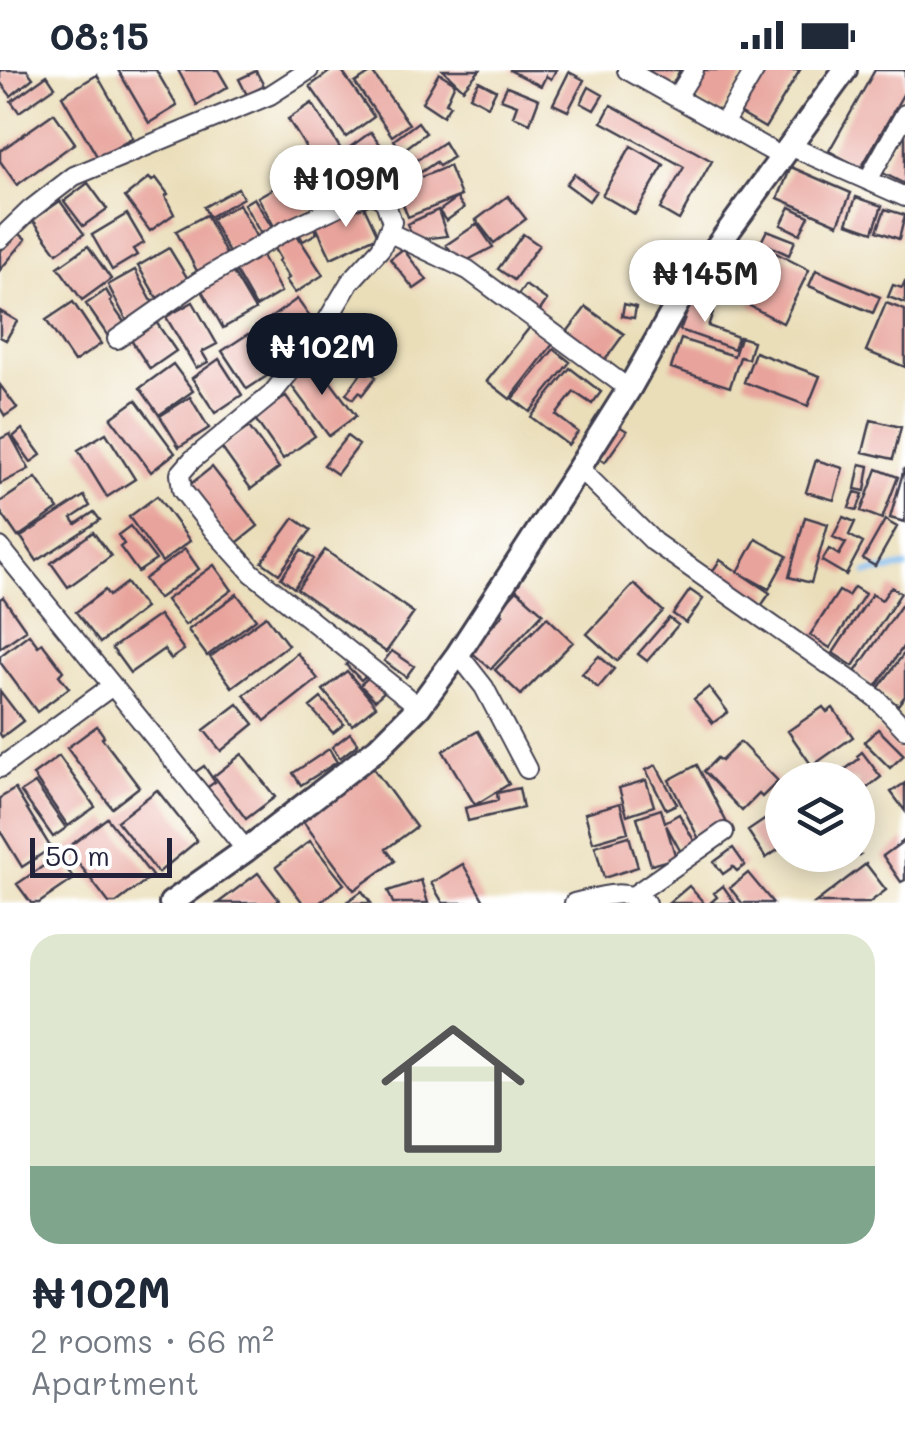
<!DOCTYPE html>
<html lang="en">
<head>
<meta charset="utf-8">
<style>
	body { margin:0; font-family:Mali,sans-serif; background:#f2f2f3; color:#1f2937; height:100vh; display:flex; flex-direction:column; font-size:38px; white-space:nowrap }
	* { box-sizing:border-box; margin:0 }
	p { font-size:32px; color:#747a83 }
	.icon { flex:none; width:55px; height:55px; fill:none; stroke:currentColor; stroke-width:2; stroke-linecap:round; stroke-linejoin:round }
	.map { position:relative; height:833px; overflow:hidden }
	.drawer { display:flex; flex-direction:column; background:#fff; flex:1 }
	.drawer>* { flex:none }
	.tools { position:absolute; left:765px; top:692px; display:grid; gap:20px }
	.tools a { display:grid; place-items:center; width:110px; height:110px; border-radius:50%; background:#fff; box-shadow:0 5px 25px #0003; font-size:50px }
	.scale { position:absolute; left:30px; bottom:25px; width:142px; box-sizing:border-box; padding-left:10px; border:5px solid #22223b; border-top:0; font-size:28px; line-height:35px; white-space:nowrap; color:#22223b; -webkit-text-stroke:8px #fff; paint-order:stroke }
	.price { position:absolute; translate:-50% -85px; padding:0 22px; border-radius:35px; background:#fff; color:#222; font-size:32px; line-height:65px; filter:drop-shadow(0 2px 5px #0008) }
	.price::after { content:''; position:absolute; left:50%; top:60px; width:30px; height:22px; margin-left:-15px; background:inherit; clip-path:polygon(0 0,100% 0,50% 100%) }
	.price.on { background:#111827; color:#fff }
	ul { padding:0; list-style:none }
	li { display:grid; align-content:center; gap:20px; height:530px; padding:0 30px }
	li span { display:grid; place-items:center; height:310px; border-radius:30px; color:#555 }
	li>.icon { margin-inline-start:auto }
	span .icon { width:180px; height:180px; fill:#fffc; stroke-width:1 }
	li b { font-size:42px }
	.status { display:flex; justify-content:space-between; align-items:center; height:70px; padding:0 50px; background:#fff; direction:ltr }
	.status svg { height:28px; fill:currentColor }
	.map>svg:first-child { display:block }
</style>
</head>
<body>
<div class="status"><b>08:15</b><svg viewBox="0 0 49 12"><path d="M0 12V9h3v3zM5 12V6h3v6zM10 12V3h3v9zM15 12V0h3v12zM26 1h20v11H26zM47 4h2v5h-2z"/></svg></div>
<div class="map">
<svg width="905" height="833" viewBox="0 0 905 833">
	<rect width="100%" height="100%" fill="#fff"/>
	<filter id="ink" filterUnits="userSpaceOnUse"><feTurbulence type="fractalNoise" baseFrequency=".01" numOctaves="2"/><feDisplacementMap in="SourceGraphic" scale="20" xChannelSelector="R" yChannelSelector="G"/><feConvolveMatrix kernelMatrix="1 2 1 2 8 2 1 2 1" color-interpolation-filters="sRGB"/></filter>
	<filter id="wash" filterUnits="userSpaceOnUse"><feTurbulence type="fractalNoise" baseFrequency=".0048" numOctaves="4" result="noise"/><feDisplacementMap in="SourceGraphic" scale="40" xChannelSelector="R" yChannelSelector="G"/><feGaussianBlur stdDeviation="2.25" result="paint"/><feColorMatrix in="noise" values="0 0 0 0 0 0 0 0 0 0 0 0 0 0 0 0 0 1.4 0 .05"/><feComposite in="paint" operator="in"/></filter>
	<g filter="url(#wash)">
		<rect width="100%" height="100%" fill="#eadeb9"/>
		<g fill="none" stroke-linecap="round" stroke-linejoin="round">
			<!-- stream -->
			<path stroke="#7fbef3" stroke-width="6" d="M867,503l38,-6"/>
		</g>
		<g id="blocks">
			<!-- building -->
			<path fill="#e8a49c" d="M0,0h27l6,8 -22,18 -11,-14z
				M118,0h38l21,36 -28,17z
				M178,0h40l10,17 -31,18z
				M332,0h9l33,47 -28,20 -36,-51z
				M443,0h37l-17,19z
				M509,0h47l-5,9 -5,-3 -5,10z
				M635,0h45l-10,19z
				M703,0h44l-27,43 -32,-19z
				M764,0h36l-35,58 -27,-16z
				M875,0h30v21l-44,77 -32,-17z
				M256,1l8,15 -17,9 -8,-16z
				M372,2l37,52 -17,12 -37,-53z
				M569,2l15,8 -16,31 -15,-7z
				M439,3l16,10 -9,20 4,2 -7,11 -21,-14z
				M47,5l8,12 -36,25 -8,-11z
				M97,5l36,63 -35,20 -36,-62z
				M479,11l17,9 -8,16 -18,-10z
				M507,16l32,13 -9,24 -17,-7 4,-11 -16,-6z
				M589,17l14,8 -9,15 -13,-7z
				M312,33l33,53 -9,6 -3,-5 -15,10 -30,-48z
				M611,35l101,56 -33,59 -19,-11 24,-42 -82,-45z
				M54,43l21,30 -58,42 -17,-24v-10z
				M418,52l8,11 -24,18 -8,-11z
				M905,52v62l-26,-13z
				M371,62l24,32 -25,18 -24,-32z
				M444,72l9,15 -14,9 -3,-4 -30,20 -7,-10z
				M631,76l33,19 -29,49 -33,-19z
				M349,87l11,20 -31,19 -12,-19z
				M449,96l12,30 -53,21 -12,-30z
				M791,97l60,26 -13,31 -60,-26z
				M302,102l18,33 -44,25 -18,-33z
				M574,104l22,17 -7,10 -23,-17z
				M149,108l3,3 4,-3 12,16 -3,2 9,18 -24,17 -25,-34z
				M88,113l19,26 -24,17 -19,-25z
				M238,118l5,10 -34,19 -5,-10z
				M508,126l18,23 -32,24 -18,-23z
				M856,127l26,9 -9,26 -26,-9z
				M254,128l19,31 -11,7 -18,-32z
				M457,128l7,10 -18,13 -7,-10z
				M60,131l24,33 -27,19 -24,-33z
				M362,132l16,34 -47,22 -16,-34z
				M239,134l18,34 -28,15 -18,-34z
				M790,137l19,9 -9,18 -19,-9z
				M885,139l20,6 -6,24 -22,-8z
				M438,140l9,26 -33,4 -7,-16z
				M127,144l17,29 -11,6 4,6 -25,15 -20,-35z
				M206,145l21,41 -30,15 -21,-40z
				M311,153l6,10 -14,8 -6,-10z
				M477,154l16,23 -31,16 -16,-18z
				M767,160l28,11 -6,14 -28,-13z
				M17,162l9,7 -26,31v-18z
				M295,162l28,43 -28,18 -9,-13 3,-2 -11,-17 2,-2 -7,-12z
				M523,164l16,11 -25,35 -16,-11z
				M88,176l23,33 -29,21 -24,-33z
				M169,178l19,31 -31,19 -19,-32z
				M403,179l24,31 -13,9 -24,-30z
				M260,182l21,40 -25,15 -23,-40z
				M776,183l33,17 -26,53 -33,-17z
				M641,192l18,9 -5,10 -18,-9z
				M135,200l20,37 -28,14 -19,-36z
				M816,200l64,27 -7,16 -64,-27z
				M232,201l23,39 -32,18 -22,-39z
				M905,211v22l-17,-6 5,-12 9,3z
				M525,215l22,15 -12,18 -22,-16z
				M106,220l6,10 -2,2 16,23 -18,11 -22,-32z
				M297,229l23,32 -43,30 -22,-32z
				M692,229l23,8 -7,19 30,11 -4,12 -54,-19z
				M73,232l28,42 -27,18 -28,-42z
				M193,232l24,42 -15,8 6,10 -12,6 -30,-51z
				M886,233l19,7v57l-39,-16z
				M624,234l12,3 -2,11 -12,-2z
				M586,237l38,27 -19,26 -38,-28z
				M0,241l17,10 -11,19 -6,-3z
				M154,249l22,32 -26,18 -21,-32z
				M341,251l31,40 -15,11 -32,-39z
				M530,257l23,17 -43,55 -23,-18z
				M248,264l25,38 -26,17 -25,-38z
				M740,267l13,4 -5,18 -8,-2 -10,30 -59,-19 10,-29 53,17z
				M554,279l16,13 -40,50 -17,-13z
				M755,282l65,24 -12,30 -64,-24z
				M219,289l23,36 -27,18 -23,-35z
				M315,291l41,55 -27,20 -41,-55z
				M173,294l20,27 -34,24 -19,-27z
				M365,298l11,9 -14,18 -3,-3 -6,7 -7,-5z
				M570,298l31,24 -9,12 -18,-12 -18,23 22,17 -10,13 -37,-28z
				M0,315l17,23 -12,8 -5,-8z
				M286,326l29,40 -32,23 -28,-40z
				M190,327l19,31 -30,19 -19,-31z
				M136,330l39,53 -24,19 -40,-54z
				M871,350l30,7 -8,32 -30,-7z
				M619,356l8,5 -22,31 -7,-5z
				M249,357l30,41 -28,21 -30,-42z
				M22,359l19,26 -10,7 -18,-25z
				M106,363l29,46 -28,18 -29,-47z
				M10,364l19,35 -29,15v-45z
				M347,366l12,9 -22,29 -13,-9z
				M816,390l27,8 -9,32 -28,-8z
				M860,394l9,2 -4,25 -10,-2z
				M212,397l46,59 -25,20 -46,-59z
				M877,399l21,8 -16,42 -21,-8z
				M904,399h1v53l-15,-4z
				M36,408l22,31 -40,28 -18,-26v-9z
				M855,422l8,2 -6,16 -8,-2z
				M84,426l6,10 -18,12 4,6 18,-12 6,8 -63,41 -16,-24z
				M157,426l33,45 -28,21 -33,-45z
				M805,447l23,7 -17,59 -22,-6z
				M843,447l12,5 -6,13 14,8 -17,32 -24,-14 7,-12 10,6 7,-12 -13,-6z
				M294,448l17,12 -32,44 -17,-12z
				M885,450l12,7 -22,39 -12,-7z
				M130,456l26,34 -18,12 -18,-25 4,-3 -6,-9z
				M93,462l18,24 -43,31 -17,-24z
				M756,469l31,17 -18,33 -31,-17z
				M185,479l14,20 -41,30 -14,-20z
				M301,480l13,9 -20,29 -13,-10z
				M325,480l89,63 -28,39 -89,-63z
				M720,490l50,33 -9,13 -49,-34z
				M214,495l18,25 -47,35 -19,-25z
				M126,513l19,25 -45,35 -24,-31 29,-22 4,6z
				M634,514l29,27 -46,50 -30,-27z
				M854,517l11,7 -35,54 -20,-13 29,-44 9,5z
				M891,517l10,6 -48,73 -20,-13 39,-59 10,6z
				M517,520l26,23 -52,56 -21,-18 33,-37 -4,-4z
				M690,520l13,9 -17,24 -13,-9z
				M237,524l19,25 -49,37 -19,-26z
				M3,527l23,33 -26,18v-49z
				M905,530v44l-29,43 -21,-15z
				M159,545l25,35 -13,9 -7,-10 -34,24 -18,-25z
				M266,546l22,29 -56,42 -22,-30z
				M547,547l26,25 -52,53 -26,-25z
				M669,548l9,7 -31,36 -9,-7z
				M29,564l9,12 4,-3 21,28 -4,4 10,13 -32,24 -37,-50v-6z
				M392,581l22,15 -8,11 -22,-16z
				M905,582v44l-7,9 -21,-15z
				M297,583l21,26 -53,42 -21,-26z
				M599,586l15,13 -16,19 -16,-14z
				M352,588l16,16 -7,6 -15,-15z
				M347,601l29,35 -24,19 -29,-35z
				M371,605l14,16 -10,9 -15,-15z
				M709,617l19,25 -15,11 -19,-24z
				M0,621l23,30 -21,16 -2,-3z
				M321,628l23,26 -11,9 -23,-26z
				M238,634l16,20 -33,27 -17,-21z
				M823,637l4,5 6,-4 20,29 -41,29 -24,-35z
				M97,656l7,10 -2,2 37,49 -27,21 -45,-60z
				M878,659l26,26 -14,13 -26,-26z
				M478,661l31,53 -34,21 -32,-54z
				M350,663l8,11 -18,14 -8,-11z
				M740,672l38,39 -16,16 -3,-3 -17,17 -38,-40 13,-13 4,3z
				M329,679l8,13 -36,23 -8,-12z
				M862,682l19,25 -23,18v-15h-27l28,-21 -2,-3z
				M242,684l33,43 -29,22 -32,-43z
				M59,686l36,51 -27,19 -35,-51z
				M656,695l21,39 -11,5 -20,-39z
				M697,695l31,60 -29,14 -30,-59z
				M204,696l11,16 -10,7 -11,-16z
				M373,698l43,59 -30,22 9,12 -41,29 -52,-70z
				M646,710l8,26 -27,9 -8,-27z
				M35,713l31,45 -13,9 -32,-45z
				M905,713v28l-14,-19z
				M519,718l4,20 -55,13 -3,-13 33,-8 -1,-7z
				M15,719l36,59 -29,19 -22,-36v-33z
				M157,720l40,51 -39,32 -41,-52z
				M620,733l8,29 -35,10 -8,-29z
				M782,738v39l-16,11 -18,-27z
				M661,739l4,13 14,-8 18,32 -15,8 -16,-29 10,33 -25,7 -14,-48z
				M107,748l45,58 -36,27h-7l-42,-55z
				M629,766l9,31 -34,11 -9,-32z
				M905,770v40l-4,2 -18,-26z
				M310,771l34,43 -25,19h-16l-27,-36z
				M733,778l12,17 -8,6 -4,-4 -10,7 -9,-12z
				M835,785h24l-17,11z
				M58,786l16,23 -35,24h-8l-14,-19z
				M463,794l22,39h-42l-12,-20z
				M866,794l20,26 -17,13h-54z
				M258,803l21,27 -4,3h-57z
				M748,803l25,30h-31l-12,-15z
				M421,810l7,23h-35l-5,-12z
				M689,816l15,17h-35z
				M723,816l12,17h-25l7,-6 -3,-4z
				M362,821l9,12h-26z"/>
		</g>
	</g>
	<g filter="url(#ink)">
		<use href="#blocks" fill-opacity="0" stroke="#403e4e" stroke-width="2.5"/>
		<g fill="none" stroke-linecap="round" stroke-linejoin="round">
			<defs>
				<path id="street" d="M627,0l155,87
					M677,27l17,-27
					M723,54l32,-54
					M790,76l115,51
					M868,110l37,-66
					M388,162l80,38 161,119
					M0,169l30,-29 44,-34 196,-81 39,-25
					M117,269l81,-57 85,-50 67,-31 20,-7 9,3 6,5 7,20 -11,26 -31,34 -35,59 -44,54 -79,65 -12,14 2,16 33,42 37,41 167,134
					M579,398l75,74 222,156 29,31
					M0,477l246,303
					M458,584l26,33 43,82
					M0,698l112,-82
					M634,825l90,-63
					M574,833c25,-6 50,-16 72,0"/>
				<path id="secondary" d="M171,833l75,-53 132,-102 41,-41 39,-53 121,-186 50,-79 53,-94 163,-225"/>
			</defs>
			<!-- street casing -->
			<use href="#street" stroke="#403e4e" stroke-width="22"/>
			<!-- secondary casing -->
			<use href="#secondary" stroke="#403e4e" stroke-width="28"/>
			<!-- street -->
			<use href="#street" stroke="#fff" stroke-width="18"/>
			<!-- secondary -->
			<use href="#secondary" stroke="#fff" stroke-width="22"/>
		</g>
	</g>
</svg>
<div class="tools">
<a><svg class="icon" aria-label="layers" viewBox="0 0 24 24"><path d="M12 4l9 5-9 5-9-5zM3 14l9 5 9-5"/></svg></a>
</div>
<div class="scale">50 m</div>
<b class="price" style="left:346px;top:160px">₦109M</b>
<b class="price" style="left:705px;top:255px">₦145M</b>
<b class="price on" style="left:322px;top:328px">₦102M</b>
</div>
<section class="drawer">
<ul>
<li><span style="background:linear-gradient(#dfe7d0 75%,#7fa58c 0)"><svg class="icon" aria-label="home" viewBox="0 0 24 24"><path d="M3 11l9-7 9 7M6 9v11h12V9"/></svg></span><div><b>₦102M</b><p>2 rooms · 66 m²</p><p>Apartment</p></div></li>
</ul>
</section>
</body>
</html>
